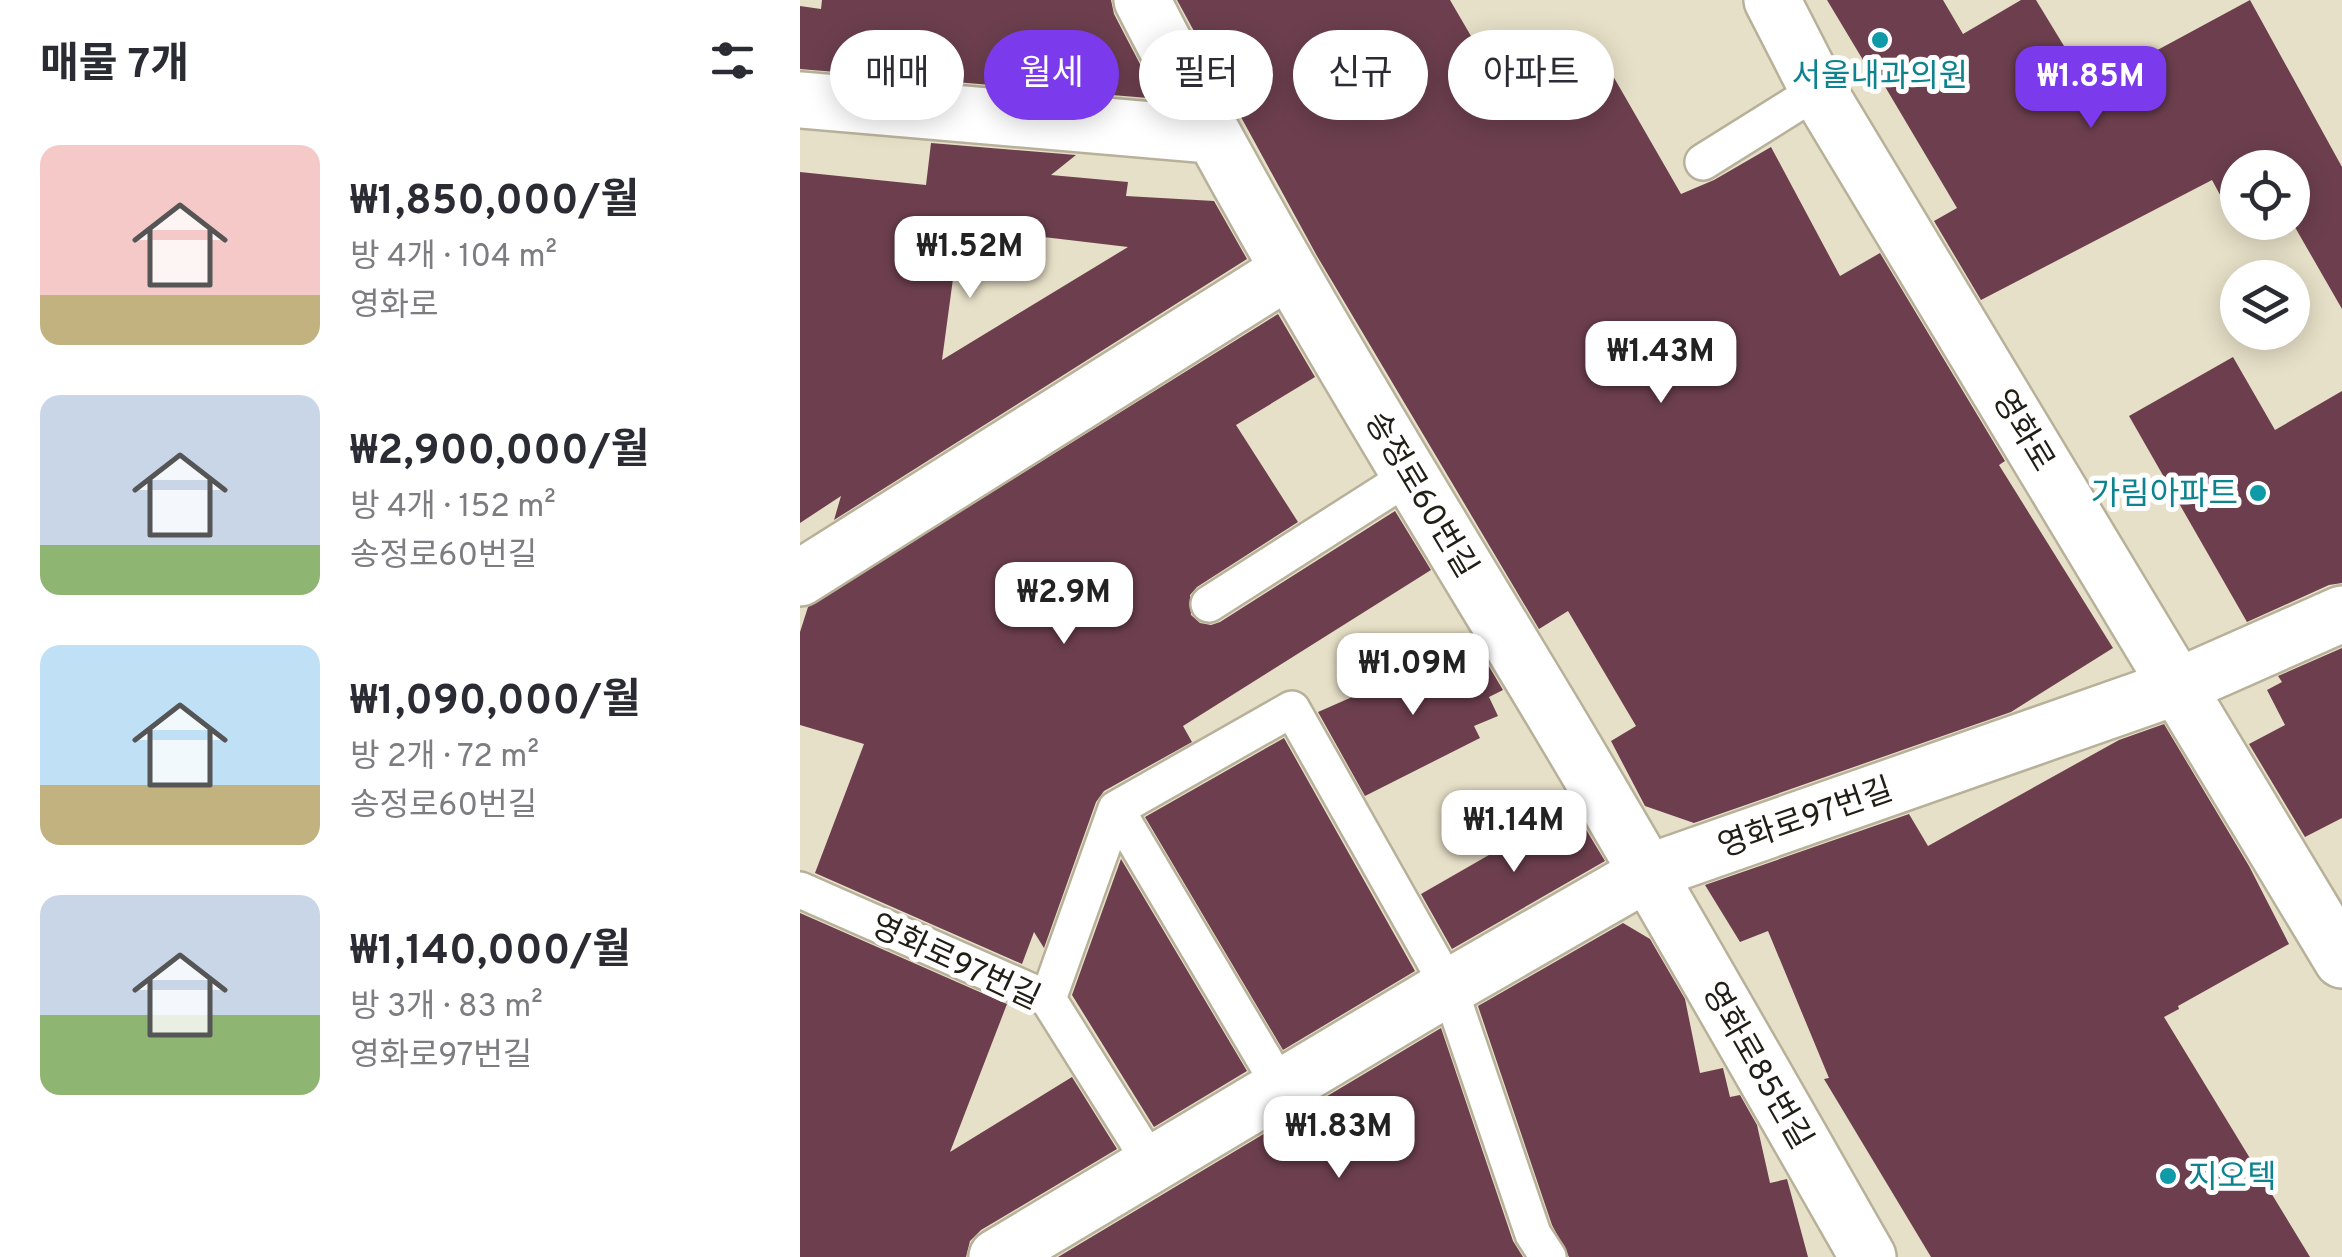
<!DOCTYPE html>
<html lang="ko">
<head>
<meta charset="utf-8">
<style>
	body { margin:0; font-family:Overpass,"Noto Sans KR",sans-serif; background:#f2f2f3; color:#2b2b33; height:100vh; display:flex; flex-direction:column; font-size:38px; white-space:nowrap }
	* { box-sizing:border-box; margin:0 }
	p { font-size:32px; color:#7c7c81 }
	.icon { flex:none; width:55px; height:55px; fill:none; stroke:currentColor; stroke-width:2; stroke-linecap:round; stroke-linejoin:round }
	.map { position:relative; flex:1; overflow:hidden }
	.details { display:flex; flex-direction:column; background:#fff; width:800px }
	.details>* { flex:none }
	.guide { position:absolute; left:30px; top:30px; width:950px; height:90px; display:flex; gap:20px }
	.tools { position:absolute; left:1420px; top:150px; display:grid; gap:20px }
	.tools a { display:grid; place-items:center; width:90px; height:90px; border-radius:50%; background:#fff; box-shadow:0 5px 25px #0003; font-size:50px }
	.price { position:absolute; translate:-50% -85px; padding:0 22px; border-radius:20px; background:#fff; color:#222; font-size:32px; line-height:65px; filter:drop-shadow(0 2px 5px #0008) }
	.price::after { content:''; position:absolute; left:50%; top:60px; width:30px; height:22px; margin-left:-15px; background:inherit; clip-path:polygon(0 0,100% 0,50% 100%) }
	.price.on { background:#7c3aed; color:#fff }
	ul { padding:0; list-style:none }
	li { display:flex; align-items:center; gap:30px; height:250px; padding:0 40px }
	li span { display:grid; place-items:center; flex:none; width:280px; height:200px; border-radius:20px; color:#555 }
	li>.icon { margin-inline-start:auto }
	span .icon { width:120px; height:120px; fill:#fffc; stroke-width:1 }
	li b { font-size:42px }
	h2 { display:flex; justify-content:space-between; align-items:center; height:120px; padding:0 40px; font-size:42px }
	.tag { padding:0 35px; border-radius:45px; background:#fff; box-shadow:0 5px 25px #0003; font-size:35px; line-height:90px }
	.tag.on { background:#7c3aed; color:#fff }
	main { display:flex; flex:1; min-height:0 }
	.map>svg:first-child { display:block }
</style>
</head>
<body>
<main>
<section class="details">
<h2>매물 7개<svg class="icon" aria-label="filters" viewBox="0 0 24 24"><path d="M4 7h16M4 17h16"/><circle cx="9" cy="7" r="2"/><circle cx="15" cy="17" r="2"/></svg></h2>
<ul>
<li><span style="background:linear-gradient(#f6c9c9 75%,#c2b280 0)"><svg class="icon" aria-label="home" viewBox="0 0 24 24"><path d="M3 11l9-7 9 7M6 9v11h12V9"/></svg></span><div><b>₩1,850,000/월</b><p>방 4개 · 104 m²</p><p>영화로</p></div></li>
<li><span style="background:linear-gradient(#c9d6e8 75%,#8fb573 0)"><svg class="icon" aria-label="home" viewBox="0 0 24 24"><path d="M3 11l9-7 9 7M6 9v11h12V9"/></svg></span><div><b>₩2,900,000/월</b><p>방 4개 · 152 m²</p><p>송정로60번길</p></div></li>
<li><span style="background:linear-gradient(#bfe0f5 70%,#c2b280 0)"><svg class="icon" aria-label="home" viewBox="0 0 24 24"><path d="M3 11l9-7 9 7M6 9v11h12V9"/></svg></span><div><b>₩1,090,000/월</b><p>방 2개 · 72 m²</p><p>송정로60번길</p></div></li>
<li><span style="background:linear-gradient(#c9d6e8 60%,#8fb573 0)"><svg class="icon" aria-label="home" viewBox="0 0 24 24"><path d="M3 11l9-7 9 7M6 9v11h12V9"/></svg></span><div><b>₩1,140,000/월</b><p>방 3개 · 83 m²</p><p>영화로97번길</p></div></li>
</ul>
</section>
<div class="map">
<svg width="1542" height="1257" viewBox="0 0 1542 1257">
	<rect width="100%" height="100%" fill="#e7e0c8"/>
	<!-- building -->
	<path fill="#6d3f4e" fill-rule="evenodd" d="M22,0h289l3,14 41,79 -7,5 -348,-29v-63l21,3z
		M377,0h273l70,120 89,-51 72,125 33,-14 57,-33 69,129 40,-23 125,208 -6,4 114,183 -102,64 -317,111 -49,-17 -34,-65 25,-15 -68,-115 -29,18 -222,-373z
		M1027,0h116l20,34 58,-34h15l53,87 161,-87 92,167v142l-50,-87v-54h-54v54h14l-13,8 -27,-50 -231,120 -47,-79 23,-13 -86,-145 -5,2z
		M131,143l145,12 -25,20 77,7 -2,14 88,5 33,58 -413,261 7,-24 -41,27v-351l126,13zM160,227l168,20 -186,113z
		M478,314l37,63 -79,48 62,97 -101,65 -7,8 1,20 9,8 11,2 9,-3 175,-111 36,59 -248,156 9,16 -88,49 -8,11 -52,146 -10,-16 -12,32 -207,-91 49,-129 -64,-19v-93l8,-25z
		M1433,357l42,73 67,-39v192l-13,2 -82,37 -118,-206z
		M675,643l28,47 -14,7 9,19 -24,10 6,12 -115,58 -47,-84z
		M1542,648v170l-37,19 -56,-93 36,-19 -18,-35 15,-8 -4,-6z
		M1364,724l85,142 40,78 -111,62 1,3 -15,8 146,240h-379l-107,-178 5,-1 -61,-147 -28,11 -35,-57 204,-71 19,32 191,-106z
		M484,738l131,233 -132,79 -138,-233z
		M767,798l38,63 -153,88 -31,-55 115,-66 -6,-9z
		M321,859l126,212 -93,56 -82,-132z
		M0,913l207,91 -57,148 122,-75 45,72 -136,81 -11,11 -4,16h-166z
		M823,923l27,16 35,60 15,74 23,-5 7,29 10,-2 17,30 13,58 17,-4 21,78h-239l-17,-32 -74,-219z
		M641,1028l72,213 10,16h-465z"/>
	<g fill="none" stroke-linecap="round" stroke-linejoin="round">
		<defs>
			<path id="lane" d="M903,162l115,-72
				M409,604l202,-129
				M316,809l166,280
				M0,890l248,109 103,164
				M248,999l68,-190 176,-100 157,278 84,247 15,23"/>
			<path id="street" d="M342,0c125,245 270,478 412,714 107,179 210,361 314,543
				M0,100l410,35
				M0,578l489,-308
				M197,1257l452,-270 200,-115 530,-186 163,-72"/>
			<path id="secondary" d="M972,0l46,90 524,870"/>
		</defs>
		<!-- lane casing -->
		<use href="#lane" stroke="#b8b19a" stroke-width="40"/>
		<!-- street casing -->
		<use href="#street" stroke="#b8b19a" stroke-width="60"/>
		<!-- secondary casing -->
		<use href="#secondary" stroke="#b8b19a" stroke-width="60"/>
		<!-- lane -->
		<use href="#lane" stroke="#fff" stroke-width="35"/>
		<!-- street -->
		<use href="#street" stroke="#fff" stroke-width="55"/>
		<!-- secondary -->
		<use href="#secondary" stroke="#fff" stroke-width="55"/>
	</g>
	<!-- markers -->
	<g fill="#0f9aa8" stroke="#fff" stroke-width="4">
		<circle cx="1080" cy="40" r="10"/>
		<circle cx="1458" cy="493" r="10"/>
		<circle cx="1368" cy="1176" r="10"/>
	</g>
	<g text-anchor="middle" stroke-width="10" stroke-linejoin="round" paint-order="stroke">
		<!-- culture labels -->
		<g font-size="32" fill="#0d838f" stroke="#fff">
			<text x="1080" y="86">서울내과의원</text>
			<text x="1438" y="504" text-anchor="end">가림아파트</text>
			<text x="1388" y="1187" text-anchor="start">지오텍</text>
		</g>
		<!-- street labels -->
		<g font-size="32" fill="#201e15" stroke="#fff">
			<text transform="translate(1224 430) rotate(59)" y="11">영화로</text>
			<text transform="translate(622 494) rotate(59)" y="11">송정로60번길</text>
			<text transform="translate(1005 817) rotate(-19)" y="11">영화로97번길</text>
			<text transform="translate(156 961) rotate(25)" y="11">영화로97번길</text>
			<text transform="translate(958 1065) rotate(60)" y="11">영화로85번길</text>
		</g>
	</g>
</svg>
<div class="tools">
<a><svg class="icon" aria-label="locate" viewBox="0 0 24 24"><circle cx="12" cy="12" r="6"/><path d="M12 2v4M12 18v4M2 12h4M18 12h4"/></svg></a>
<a><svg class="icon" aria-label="layers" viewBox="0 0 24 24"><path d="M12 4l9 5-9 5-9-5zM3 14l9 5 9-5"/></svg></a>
</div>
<b class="price on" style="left:1291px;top:131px">₩1.85M</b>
<b class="price" style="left:170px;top:301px">₩1.52M</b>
<b class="price" style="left:861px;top:406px">₩1.43M</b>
<b class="price" style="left:264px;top:647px">₩2.9M</b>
<b class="price" style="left:613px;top:718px">₩1.09M</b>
<b class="price" style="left:714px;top:875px">₩1.14M</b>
<b class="price" style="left:539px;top:1181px">₩1.83M</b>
<div class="guide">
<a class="tag">매매</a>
<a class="tag on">월세</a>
<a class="tag">필터</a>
<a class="tag">신규</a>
<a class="tag">아파트</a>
</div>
</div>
</main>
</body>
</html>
